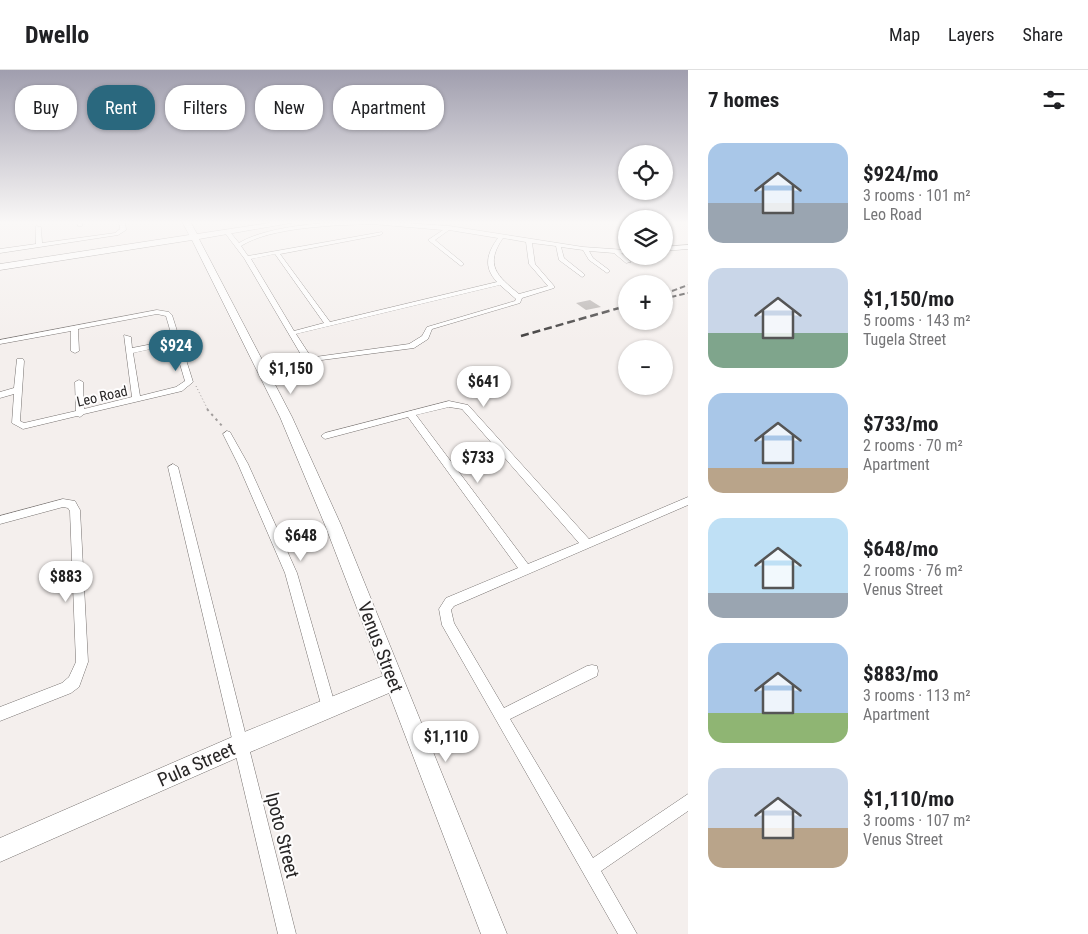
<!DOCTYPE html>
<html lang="en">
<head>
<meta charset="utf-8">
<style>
	body { margin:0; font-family:"Roboto Condensed",sans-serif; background:#f6f6f6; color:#202124; height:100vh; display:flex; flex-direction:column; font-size:19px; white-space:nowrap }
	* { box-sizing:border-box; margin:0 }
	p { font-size:16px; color:#757577 }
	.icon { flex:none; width:28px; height:28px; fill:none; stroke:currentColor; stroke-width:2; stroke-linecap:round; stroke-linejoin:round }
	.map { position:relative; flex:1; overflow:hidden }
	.drawer { display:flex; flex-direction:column; background:#fff; width:400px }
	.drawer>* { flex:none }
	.banner { position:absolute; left:15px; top:15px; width:475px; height:45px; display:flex; gap:10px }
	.buttons { position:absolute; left:618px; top:75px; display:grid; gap:10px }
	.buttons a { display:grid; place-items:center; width:55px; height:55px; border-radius:50%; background:#fff; box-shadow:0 1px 4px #0004; font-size:25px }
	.price { position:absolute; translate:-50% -42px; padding:0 11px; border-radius:18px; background:#fff; color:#222; font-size:16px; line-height:32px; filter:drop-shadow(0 1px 2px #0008) }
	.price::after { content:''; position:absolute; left:50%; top:30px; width:15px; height:11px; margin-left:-8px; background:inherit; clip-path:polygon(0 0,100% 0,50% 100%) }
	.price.active { background:#2a687e; color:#fff }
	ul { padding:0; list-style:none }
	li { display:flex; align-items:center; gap:15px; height:125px; padding:0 20px }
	li span { display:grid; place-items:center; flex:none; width:140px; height:100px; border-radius:15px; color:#555 }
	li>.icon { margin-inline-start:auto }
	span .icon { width:60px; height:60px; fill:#fffc; stroke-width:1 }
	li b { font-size:21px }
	h2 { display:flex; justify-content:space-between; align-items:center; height:60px; padding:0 20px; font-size:21px }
	.chip { padding:0 18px; border-radius:20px; background:#fff; box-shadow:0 1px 4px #0004; font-size:18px; line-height:45px }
	.chip.active { background:#2a687e; color:#fff }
	header { display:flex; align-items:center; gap:30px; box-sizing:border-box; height:70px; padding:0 25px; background:#fff; border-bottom:1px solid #e0e0e0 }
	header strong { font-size:24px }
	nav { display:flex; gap:28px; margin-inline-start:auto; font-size:18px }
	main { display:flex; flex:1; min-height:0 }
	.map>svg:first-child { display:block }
</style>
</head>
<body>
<header>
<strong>Dwello</strong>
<nav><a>Map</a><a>Layers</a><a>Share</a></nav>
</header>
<main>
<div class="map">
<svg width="688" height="864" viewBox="0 0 688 864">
	<rect width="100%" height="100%" fill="#f4efed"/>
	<!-- building -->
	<path fill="#b8b3b1" d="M590,230l11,7 -15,3 -10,-7z"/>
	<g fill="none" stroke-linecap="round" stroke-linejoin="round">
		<defs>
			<path id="lane" d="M233,151h3"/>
			<path id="street" d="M77,151h6l-1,5h-4z
				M119,151h6l1,9 -8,5 -118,18v-4l36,-5v-18l5,1 1,16 73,-10 5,-4z
				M377,151l72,5 134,21 43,3v4l-5,-1 10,9 -5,1 -12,-10 -25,-2 4,7 16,12 1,1 -3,2 -18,-13 -6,-10 -22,-3 3,11 20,16v2l-2,1 -23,-17 -3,-14 -24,-3 3,21 19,22v2l-32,10 -2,5 -88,26 -4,10 -14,9 -100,13 -11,-3 -59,-100 -19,-25 5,-1 9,11c31,-19 101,-22 138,-22zM372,154l71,6 -15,10 33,26 3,-2 -1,-1 -28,-23 14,-10 49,8c-11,15 -15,29 -1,44l-167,40 -50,-68 100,-19 3,-2 -1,-1 -134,24 -7,-10c29,-19 96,-21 131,-22zM503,168l23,4 3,22 19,22 -29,8c-22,-18 -35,-29 -16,-56zM275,184l49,69 -30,8 -43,-72zM500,215l16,14 -1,2 -88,26 -5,9 -13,8 -94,13 -6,-3 -13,-20z
				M688,175v4l-24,2v-4z
				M157,240l12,2 3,3 21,67 -11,9 -98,23 -4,3 -3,-1 -54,13 -11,-6 2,-29 -14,4v-6l14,-4 3,-29h6l1,2 -4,60 4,2 52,-12 -1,-29 4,-2 4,2 1,27 48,-12 -8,-62 7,2 1,11 41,-8 -7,-24 -9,-2 -79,15 1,22 -4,2 -4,-2v-20l-71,13v-4zM174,274l11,37 -9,6 -36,9 -7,-43z
				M449,331l19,4 121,134 99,-42v8l-234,101 -3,4 3,13 50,85 83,-42 5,-1 5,1 1,5 -1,5 -87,43 83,139 95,-64v17l-87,60 36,63h-19l-176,-309 -3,-16 7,-11 72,-30 -110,-151 -83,22 -4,-3 4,-3zM449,337l13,2 117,134 -51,21 -112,-149z
				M227,361l3,1 18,32 49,109 39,135 -2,5 -5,2 -5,-2 -2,-5 -37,-135 -47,-109 -15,-30z
				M173,394l5,3 118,467h-18l-110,-467z
				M63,429l12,2 5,9 8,152 -9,25 -8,6 -71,28v-14l62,-24 7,-6 7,-15 -6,-151 -2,-3 -5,-1 -63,17v-8z"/>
			<path id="secondary" d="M182,151h8l7,13 85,-13h20l-103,18 93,178 49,108 166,409h-26l-92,-241 -141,60 -248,109v-24l232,-101 151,-61 -58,-151 -45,-108 -88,-177 -192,30v-6l189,-29z"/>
		</defs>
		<!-- lane casing -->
		<use href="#lane" stroke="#777270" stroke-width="4"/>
		<!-- street casing -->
		<use href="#street" stroke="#777270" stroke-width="1"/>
		<!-- secondary casing -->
		<use href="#secondary" stroke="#777270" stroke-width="1"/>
		<!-- path-far1 -->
		<path stroke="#a29e9d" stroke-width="1" stroke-dasharray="1 2.5" stroke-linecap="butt" d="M196,316l12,24"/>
		<!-- path -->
		<path stroke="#a29e9d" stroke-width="2" stroke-dasharray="2.5 4" stroke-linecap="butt" d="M207,339l16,18"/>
		<!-- lane -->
		<use href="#lane" stroke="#fff" stroke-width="3"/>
		<!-- street -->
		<use href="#street" fill="#fff" fill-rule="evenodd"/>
		<!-- secondary -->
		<use href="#secondary" fill="#fff" fill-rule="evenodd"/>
		<!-- rail-far1 -->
		<path stroke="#3d3b3b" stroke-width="2" stroke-dasharray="5.5 3" stroke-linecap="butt" d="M664,224l24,-9
			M671,227l17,-4"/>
		<!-- rail -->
		<path stroke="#3d3b3b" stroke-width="2.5" stroke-dasharray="8 4" stroke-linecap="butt" d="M521,266l105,-30"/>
	</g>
	<!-- sky -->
	<linearGradient id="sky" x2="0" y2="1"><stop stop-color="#a09eae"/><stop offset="0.56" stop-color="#faf8f7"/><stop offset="1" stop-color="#faf8f7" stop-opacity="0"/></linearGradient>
	<rect width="688" height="272" fill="url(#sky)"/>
	<g text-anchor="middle" stroke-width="4" stroke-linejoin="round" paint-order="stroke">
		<!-- far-street labels -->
		<g font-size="14" fill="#282626" stroke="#fefdfd">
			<text transform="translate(102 326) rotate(-13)" y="5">Leo Road</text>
		</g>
		<!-- near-street labels -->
		<g font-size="19" fill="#282626" stroke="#fefdfd">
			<text transform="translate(381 577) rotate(69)" y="7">Venus Street</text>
			<text transform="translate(196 694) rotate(-24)" y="7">Pula Street</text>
			<text transform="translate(283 765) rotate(76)" y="7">Ipoto Street</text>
		</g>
	</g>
</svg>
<div class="buttons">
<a><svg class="icon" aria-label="locate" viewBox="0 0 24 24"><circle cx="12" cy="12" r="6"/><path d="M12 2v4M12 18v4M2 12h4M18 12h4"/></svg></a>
<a><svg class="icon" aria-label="layers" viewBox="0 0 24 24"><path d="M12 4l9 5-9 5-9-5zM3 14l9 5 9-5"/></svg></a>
<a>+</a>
<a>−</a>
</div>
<b class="price active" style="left:176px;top:302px">$924</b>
<b class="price" style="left:291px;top:325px">$1,150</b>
<b class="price" style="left:484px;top:338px">$641</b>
<b class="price" style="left:478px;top:414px">$733</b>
<b class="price" style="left:301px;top:492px">$648</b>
<b class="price" style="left:66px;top:533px">$883</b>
<b class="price" style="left:446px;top:693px">$1,110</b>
<div class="banner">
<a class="chip">Buy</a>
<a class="chip active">Rent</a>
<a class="chip">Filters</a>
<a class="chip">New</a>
<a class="chip">Apartment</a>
</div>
</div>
<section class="drawer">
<h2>7 homes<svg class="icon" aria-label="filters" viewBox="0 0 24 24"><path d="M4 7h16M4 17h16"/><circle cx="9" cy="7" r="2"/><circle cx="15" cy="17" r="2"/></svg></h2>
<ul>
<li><span style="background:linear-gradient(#a9c7e8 60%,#9aa5b1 0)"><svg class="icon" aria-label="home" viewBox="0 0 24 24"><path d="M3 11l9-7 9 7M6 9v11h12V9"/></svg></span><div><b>$924/mo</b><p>3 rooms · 101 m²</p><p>Leo Road</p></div></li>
<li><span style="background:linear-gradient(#c9d6e8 65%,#7fa58c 0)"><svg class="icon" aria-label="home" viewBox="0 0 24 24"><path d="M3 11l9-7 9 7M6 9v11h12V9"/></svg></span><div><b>$1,150/mo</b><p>5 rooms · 143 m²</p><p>Tugela Street</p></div></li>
<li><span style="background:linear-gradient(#a9c7e8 75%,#b9a48a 0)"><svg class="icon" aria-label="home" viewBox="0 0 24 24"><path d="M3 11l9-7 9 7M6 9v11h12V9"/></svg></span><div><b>$733/mo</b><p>2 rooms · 70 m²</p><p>Apartment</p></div></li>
<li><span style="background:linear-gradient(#bfe0f5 75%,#9aa5b1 0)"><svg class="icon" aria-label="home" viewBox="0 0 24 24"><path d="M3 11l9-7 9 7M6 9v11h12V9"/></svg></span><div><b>$648/mo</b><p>2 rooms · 76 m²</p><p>Venus Street</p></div></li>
<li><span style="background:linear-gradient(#a9c7e8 70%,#8fb573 0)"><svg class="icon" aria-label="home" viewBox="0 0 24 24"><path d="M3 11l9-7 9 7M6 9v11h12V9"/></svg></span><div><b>$883/mo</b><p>3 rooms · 113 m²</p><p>Apartment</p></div></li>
<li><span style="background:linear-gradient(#c9d6e8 60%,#b9a48a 0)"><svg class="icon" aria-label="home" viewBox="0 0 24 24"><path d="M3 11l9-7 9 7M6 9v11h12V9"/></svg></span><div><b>$1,110/mo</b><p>3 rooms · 107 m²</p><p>Venus Street</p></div></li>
</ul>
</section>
</main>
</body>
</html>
